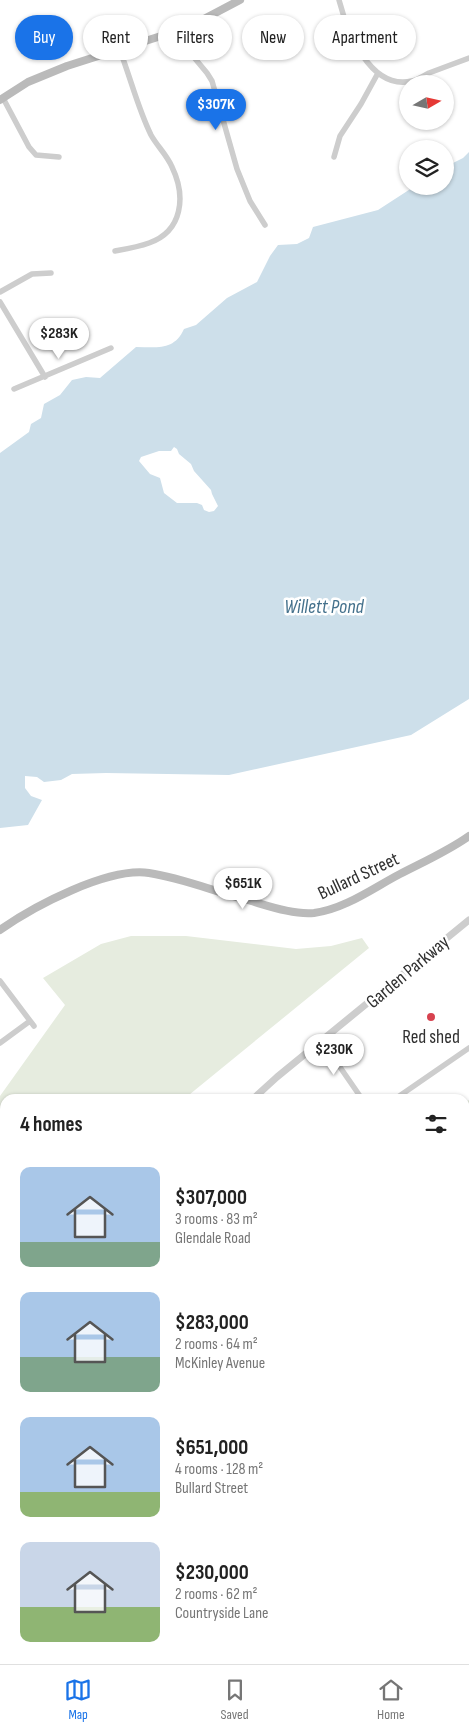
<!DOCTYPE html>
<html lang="en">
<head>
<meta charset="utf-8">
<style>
	body { margin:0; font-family:"Sofia Sans Condensed",sans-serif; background:#f2f2f2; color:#222; height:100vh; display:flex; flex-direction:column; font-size:19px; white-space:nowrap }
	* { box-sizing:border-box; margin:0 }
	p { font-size:16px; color:#767676 }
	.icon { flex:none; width:28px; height:28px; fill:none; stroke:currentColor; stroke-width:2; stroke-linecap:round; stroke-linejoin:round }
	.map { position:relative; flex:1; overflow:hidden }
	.side { position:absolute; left:0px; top:1094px; width:470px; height:571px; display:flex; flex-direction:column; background:#fff; border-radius:15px 15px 0 0; box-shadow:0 1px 4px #0004 }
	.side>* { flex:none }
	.top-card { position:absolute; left:15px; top:15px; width:440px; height:45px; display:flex; gap:10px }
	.needle { width:32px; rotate:81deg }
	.fabs { position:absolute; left:399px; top:75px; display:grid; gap:10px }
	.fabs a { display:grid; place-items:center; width:55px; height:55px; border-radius:50%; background:#fff; box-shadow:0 1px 4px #0004; font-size:25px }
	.price { position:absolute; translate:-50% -42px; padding:0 11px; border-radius:18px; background:#fff; color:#222; font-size:16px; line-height:32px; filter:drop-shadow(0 1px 2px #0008) }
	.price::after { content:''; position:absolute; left:50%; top:30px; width:15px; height:11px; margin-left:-8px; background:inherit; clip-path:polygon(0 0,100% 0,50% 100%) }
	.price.on { background:#1a73e8; color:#fff }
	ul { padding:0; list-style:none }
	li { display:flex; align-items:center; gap:15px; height:125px; padding:0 20px }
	li span { display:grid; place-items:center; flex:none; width:140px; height:100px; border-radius:10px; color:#555 }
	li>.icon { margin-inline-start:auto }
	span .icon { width:60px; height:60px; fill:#fffc; stroke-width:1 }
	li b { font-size:21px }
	h2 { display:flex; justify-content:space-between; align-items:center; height:60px; padding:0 20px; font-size:21px }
	.chip { padding:0 18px; border-radius:22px; background:#fff; box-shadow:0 1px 4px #0004; font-size:18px; line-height:45px }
	.chip.on { background:#1a73e8; color:#fff }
	.tab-bar { display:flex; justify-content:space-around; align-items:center; height:70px; border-top:1px solid #e0e0e0; background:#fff; font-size:14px; color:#767676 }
	.tab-bar a { display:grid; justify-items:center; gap:2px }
	.tab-bar .on { color:#1a73e8 }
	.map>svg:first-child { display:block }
</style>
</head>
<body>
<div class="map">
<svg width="469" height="1664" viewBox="0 0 469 1664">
	<rect width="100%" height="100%" fill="#fff"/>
	<!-- green -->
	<path fill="#e6ecdf" d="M131,936h55l110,13 35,-3 31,-8 7,10 -185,151h-179v75l-5,-6v-72l65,-91 -22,-27 58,-34z
		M469,1100v227l-4,-4v-221z
		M465,1513l4,1v44l-4,8z
		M311,1660h90l1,4h-91z"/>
	<!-- water -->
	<path fill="#cddfea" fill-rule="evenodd" d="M469,152v547l-58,36 -182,40 -123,-2 -34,1 -11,6 -17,2 -7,-5 -12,-1v12l6,8 11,4 -14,25 -28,3v-375l29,-21 2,-8 10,-6 3,-14 16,-9 12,-15 14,-3 14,1 36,-31c21,0 38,4 48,-18l12,-4 31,-27 30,-16 13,-26 8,-11 19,-1 12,-6 4,-11 65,-17 37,-24h30v-19l18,-9zM174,447l3,2 2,5 12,10 3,7 17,19 1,4 6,12 -4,5 -5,1 -5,-2 -2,-5 -5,-2h-20l-13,-10 -4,-15 -10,-4 -11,-13 2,-4 18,-6h12z"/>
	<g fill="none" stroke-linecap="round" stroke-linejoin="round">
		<!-- stream -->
		<path stroke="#cddfea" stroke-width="2" d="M392,1664v-4"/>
		<!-- minor -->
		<path stroke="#cdcdcd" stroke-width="5.5" d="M339,0c8,31 31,91 73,81 6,-1 11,-5 17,-8 13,-5 27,-10 40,-15
			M172,31l35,42 5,8 25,88 13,32 15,24
			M3,98l26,49 7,8 23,2
			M334,157l6,-21 21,-32 17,-31
			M115,251c11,-2 23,-4 34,-8 34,-12 37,-47 23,-76 -5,-12 -15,-21 -21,-32 -13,-26 -21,-59 -32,-87
			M0,292l32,-18 19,-1
			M0,302l45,75
			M14,389l97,-41
			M0,981l34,45
			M322,1041l40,58
			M0,1043l30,-22
			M395,1099l74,-51
			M0,1253l5,2
			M465,1399l4,-5
			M0,1481l5,-16
			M0,1615l5,24
			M10,1664l16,-4
			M260,1664l1,-4
			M295,1664v-4"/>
		<!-- tertiary -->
		<path stroke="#cdcdcd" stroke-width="7" d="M253,1099l24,-22 192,-157"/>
		<!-- secondary -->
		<path stroke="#bababa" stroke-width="8" d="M0,100l28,-18 39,-16 94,-30 41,-16 38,-20
			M0,930c34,-24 108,-63 149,-57 33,5 64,18 95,26 22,6 48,16 70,14 31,-4 59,-25 86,-39 23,-12 48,-23 69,-38
			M0,1338l5,2
			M465,1474h4"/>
	</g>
	<!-- markers -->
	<circle fill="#d7424f" stroke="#fff" stroke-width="2" cx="431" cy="1017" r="5"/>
	<g text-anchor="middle" stroke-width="5" stroke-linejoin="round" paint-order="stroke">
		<!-- street labels -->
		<g font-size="19" fill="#303030" stroke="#fff">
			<text transform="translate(358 875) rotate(-25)" y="7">Bullard Street</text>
			<text transform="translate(407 971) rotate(-40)" y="7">Garden Parkway</text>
		</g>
		<!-- poi labels -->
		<g font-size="19" fill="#303030" stroke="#fff">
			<text x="431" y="1043">Red shed</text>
		</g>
		<!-- water labels -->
		<g font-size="20" font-style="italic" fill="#44718c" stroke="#fff">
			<text x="324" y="613">Willett Pond</text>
		</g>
	</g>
</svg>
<div class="fabs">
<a><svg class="needle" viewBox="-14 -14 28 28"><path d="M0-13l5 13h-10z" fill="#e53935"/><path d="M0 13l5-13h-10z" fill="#767676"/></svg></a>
<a><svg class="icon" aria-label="layers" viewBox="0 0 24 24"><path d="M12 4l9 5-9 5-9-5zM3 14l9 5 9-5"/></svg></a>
</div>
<b class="price on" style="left:216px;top:131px">$307K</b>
<b class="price" style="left:59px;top:360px">$283K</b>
<b class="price" style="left:243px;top:910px">$651K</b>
<b class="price" style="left:334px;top:1076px">$230K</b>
<div class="top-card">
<a class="chip on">Buy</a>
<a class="chip">Rent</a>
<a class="chip">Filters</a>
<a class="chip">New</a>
<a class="chip">Apartment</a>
</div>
<section class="side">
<h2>4 homes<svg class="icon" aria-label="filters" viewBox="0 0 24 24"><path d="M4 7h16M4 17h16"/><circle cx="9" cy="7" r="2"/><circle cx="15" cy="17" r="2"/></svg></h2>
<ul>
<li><span style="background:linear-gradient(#a9c7e8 75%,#7fa58c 0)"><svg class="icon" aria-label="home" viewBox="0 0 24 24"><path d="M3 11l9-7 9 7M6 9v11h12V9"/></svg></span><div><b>$307,000</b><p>3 rooms · 83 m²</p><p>Glendale Road</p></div></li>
<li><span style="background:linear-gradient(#a9c7e8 65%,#7fa58c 0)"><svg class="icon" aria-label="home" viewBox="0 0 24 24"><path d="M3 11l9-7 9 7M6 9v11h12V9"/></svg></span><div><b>$283,000</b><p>2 rooms · 64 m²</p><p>McKinley Avenue</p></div></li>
<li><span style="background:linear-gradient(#a9c7e8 75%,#8fb573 0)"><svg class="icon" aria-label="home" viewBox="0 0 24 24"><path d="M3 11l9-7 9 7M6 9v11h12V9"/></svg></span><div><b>$651,000</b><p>4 rooms · 128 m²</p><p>Bullard Street</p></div></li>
<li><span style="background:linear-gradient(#c9d6e8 65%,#8fb573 0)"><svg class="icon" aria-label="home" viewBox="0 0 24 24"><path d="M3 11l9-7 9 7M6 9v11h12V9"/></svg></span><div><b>$230,000</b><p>2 rooms · 62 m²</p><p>Countryside Lane</p></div></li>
</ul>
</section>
</div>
<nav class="tab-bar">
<a class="on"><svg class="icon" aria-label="map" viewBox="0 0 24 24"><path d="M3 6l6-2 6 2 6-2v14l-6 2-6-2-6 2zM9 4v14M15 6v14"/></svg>Map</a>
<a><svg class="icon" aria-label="saved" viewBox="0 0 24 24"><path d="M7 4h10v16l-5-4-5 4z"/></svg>Saved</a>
<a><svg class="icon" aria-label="home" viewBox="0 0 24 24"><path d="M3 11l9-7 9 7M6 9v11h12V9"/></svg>Home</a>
</nav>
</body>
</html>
